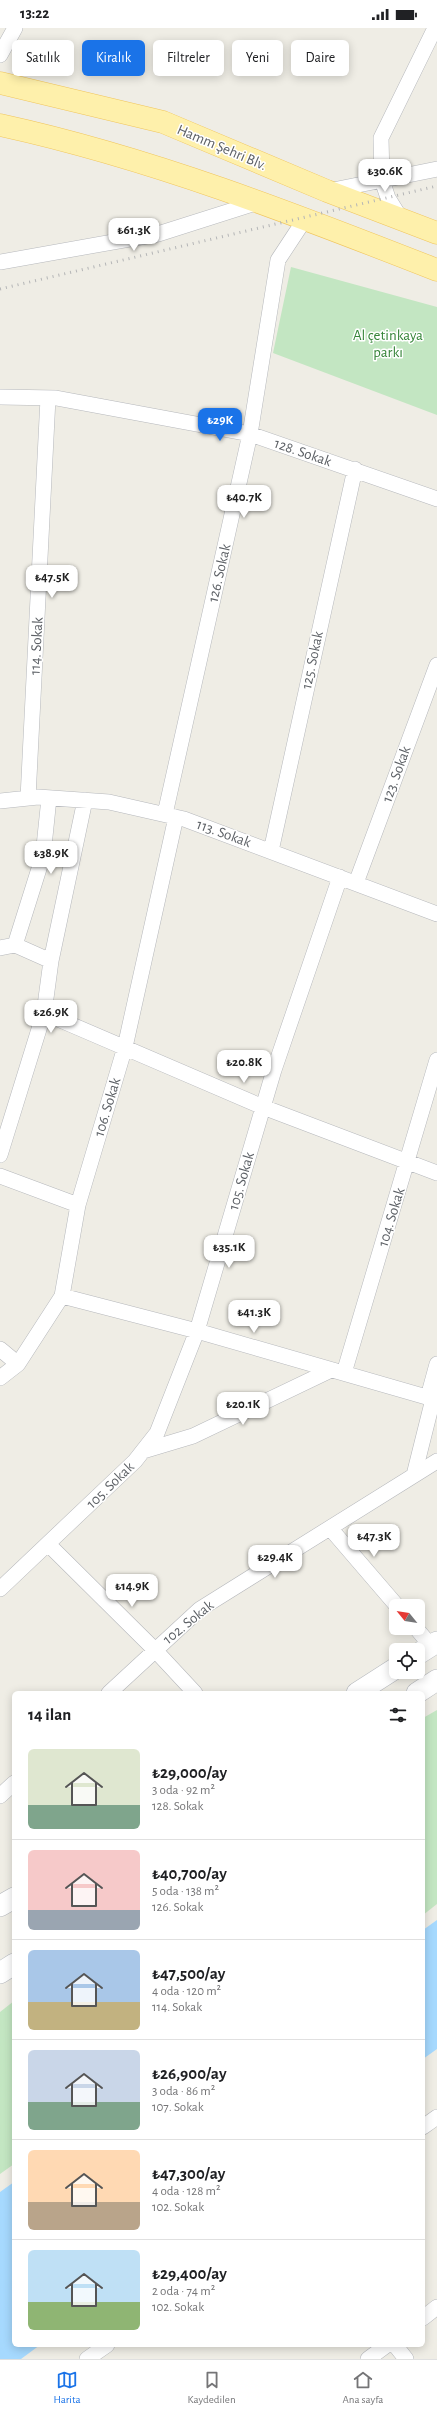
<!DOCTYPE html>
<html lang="tr">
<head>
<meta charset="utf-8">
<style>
	body { margin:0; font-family:"Alegreya Sans",sans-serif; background:#f2f2f2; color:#202124; height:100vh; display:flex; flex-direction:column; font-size:15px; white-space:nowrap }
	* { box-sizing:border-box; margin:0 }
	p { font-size:13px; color:#757577 }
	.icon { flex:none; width:22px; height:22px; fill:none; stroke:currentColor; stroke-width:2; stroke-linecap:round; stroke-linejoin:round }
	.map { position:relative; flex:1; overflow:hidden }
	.drawer { position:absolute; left:12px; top:1663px; width:413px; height:656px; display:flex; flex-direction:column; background:#fff; border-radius:6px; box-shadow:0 2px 10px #0003 }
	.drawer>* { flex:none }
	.hud { position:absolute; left:12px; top:12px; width:413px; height:36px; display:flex; gap:8px }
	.needle { width:26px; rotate:300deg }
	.buttons { position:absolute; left:389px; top:1571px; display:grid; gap:8px }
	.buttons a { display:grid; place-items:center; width:36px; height:36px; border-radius:6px; background:#fff; box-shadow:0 2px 10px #0003; font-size:20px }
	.price { position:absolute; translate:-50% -34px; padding:0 9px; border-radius:8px; background:#fff; color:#222; font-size:13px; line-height:26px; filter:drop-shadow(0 1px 2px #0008) }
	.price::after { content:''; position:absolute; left:50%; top:24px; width:12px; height:9px; margin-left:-6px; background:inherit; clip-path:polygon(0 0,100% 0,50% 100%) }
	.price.selected { background:#1a73e8; color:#fff }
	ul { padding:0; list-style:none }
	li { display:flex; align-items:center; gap:12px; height:100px; padding:0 16px }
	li+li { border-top:1px solid #e0e0e0 }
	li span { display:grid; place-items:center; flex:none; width:112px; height:80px; border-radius:6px; color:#555 }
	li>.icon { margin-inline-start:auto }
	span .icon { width:48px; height:48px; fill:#fffc; stroke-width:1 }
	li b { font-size:17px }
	h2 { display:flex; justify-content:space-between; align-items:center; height:48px; padding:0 16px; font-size:17px }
	.tag { padding:0 14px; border-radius:6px; background:#fff; box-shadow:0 2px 10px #0003; font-size:14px; line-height:36px }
	.tag.selected { background:#1a73e8; color:#fff }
	.status { display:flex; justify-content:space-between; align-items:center; height:28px; padding:0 20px; background:#fff; direction:ltr }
	.status svg { height:11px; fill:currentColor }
	.tab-bar { display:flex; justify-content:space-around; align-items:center; height:56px; border-top:1px solid #e0e0e0; background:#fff; font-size:11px; color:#757577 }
	.tab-bar a { display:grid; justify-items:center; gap:2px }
	.tab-bar .selected { color:#1a73e8 }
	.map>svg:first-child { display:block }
</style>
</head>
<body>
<div class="status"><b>13:22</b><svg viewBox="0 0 49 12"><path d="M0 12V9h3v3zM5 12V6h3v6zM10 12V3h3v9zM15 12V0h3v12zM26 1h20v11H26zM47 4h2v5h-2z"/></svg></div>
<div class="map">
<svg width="437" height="2331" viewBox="0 0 437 2331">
	<rect width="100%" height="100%" fill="#efede5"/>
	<!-- green -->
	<path fill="#c3e6c2" d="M291,239l146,40v108l-164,-62z
		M437,1682v194l-14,11v-197z
		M14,1973v163l-14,10v-162z"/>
	<!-- water -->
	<path fill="#a6d9fe" d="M437,1892v129l-14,10v-129z
		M14,2154v163h26l-19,14h-21v-167z"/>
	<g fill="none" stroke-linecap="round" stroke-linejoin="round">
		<defs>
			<path id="street" d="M0,27l15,-27
				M328,163l109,-22
				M401,191l-13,-21 -6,-18 -1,-42 54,-110
				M0,234l158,-28 101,-32
				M0,369l56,1 194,36 187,65
				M28,770l20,-400
				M0,773l38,-4 71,5 75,17 253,95
				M165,786l85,-380 28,-174 27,-41
				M271,823l84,-382
				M356,855l81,-218
				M15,917l28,-89 6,-58
				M0,920l15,-3
				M51,933l34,-161
				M44,985l219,94 174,66
				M0,1127l44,-142 7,-52 -36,-16
				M0,1148l78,29
				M62,1268l135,35 240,69
				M0,1321l18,15
				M344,1345l93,-313
				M0,1350l18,-14 44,-68 16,-91 47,-158 51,-230
				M428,1369l9,-33
				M143,1423l50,-15 138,-66
				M414,1447l19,-76
				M330,1500l67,78
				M48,1516l107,106 40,43
				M0,1561l135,-128 22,-28 40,-102 77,-261 66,-193
				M416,1600l15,18
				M109,1665l91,-84 237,-148
				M0,1768l14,-13
				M423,2099l14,-10
				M423,2290l14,-11
				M395,2317l11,14
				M87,2331l20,-14
				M368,2331l19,-14"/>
			<path id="secondary" d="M418,1626l19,-12
				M357,1665l39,-25
				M417,1665l20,-13
				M0,1878l14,-8
				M0,1945l14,-9"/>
			<path id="primary" d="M0,55l163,39 164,69 110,42
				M0,97c151,33 294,89 437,145"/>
		</defs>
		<!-- street casing -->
		<use href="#street" stroke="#b6b8bc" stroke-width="16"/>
		<!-- secondary casing -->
		<use href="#secondary" stroke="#b7babf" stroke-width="22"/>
		<!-- primary casing -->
		<use href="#primary" stroke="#f0c55d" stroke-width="23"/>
		<!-- street -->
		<use href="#street" stroke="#fff" stroke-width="15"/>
		<!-- secondary -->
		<use href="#secondary" stroke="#fff" stroke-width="21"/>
		<!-- primary -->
		<use href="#primary" stroke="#fef0ab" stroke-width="22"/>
		<!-- rail -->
		<path stroke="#b4b5b6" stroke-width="3" stroke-dasharray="1 5" stroke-linecap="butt" d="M0,261l437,-103"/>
	</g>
	<g text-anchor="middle" stroke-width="3" stroke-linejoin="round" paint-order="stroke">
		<!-- street labels -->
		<g font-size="15" fill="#5d6166" stroke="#fff">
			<text transform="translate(222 119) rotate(23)" y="5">Hamm Şehri Blv.</text>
			<text transform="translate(303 424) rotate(19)" y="5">128. Sokak</text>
			<text transform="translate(219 545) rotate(-77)" y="5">126. Sokak</text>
			<text transform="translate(36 618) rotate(-87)" y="5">114. Sokak</text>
			<text transform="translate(312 632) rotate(-78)" y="5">125. Sokak</text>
			<text transform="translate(396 746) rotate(-70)" y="5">123. Sokak</text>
			<text transform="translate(224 805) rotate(20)" y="5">113. Sokak</text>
			<text transform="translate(107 1079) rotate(-73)" y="5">106. Sokak</text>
			<text transform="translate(241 1153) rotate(-74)" y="5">105. Sokak</text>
			<text transform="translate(391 1189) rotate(-73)" y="5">104. Sokak</text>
			<text transform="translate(110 1457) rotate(-44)" y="5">105. Sokak</text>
			<text transform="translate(188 1594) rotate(-39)" y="5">102. Sokak</text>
		</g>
		<!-- park labels -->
		<g font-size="15" fill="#358438" stroke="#fff">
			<text x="388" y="312">Al çetinkaya<tspan x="388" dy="17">parkı</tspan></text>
		</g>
	</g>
</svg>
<div class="buttons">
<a><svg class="needle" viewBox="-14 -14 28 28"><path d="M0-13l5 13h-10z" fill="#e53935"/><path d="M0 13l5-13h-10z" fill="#757577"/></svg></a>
<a><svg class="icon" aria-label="locate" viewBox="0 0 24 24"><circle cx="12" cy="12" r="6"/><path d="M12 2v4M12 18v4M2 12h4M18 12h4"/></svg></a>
</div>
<b class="price" style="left:385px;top:165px">₺30.6K</b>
<b class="price" style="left:134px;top:224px">₺61.3K</b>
<b class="price selected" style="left:220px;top:414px">₺29K</b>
<b class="price" style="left:244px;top:491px">₺40.7K</b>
<b class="price" style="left:52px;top:571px">₺47.5K</b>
<b class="price" style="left:51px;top:847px">₺38.9K</b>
<b class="price" style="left:51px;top:1006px">₺26.9K</b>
<b class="price" style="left:244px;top:1056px">₺20.8K</b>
<b class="price" style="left:229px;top:1241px">₺35.1K</b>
<b class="price" style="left:254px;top:1306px">₺41.3K</b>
<b class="price" style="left:243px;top:1398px">₺20.1K</b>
<b class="price" style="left:374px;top:1530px">₺47.3K</b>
<b class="price" style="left:275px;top:1551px">₺29.4K</b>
<b class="price" style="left:132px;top:1580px">₺14.9K</b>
<div class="hud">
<a class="tag">Satılık</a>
<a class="tag selected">Kiralık</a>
<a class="tag">Filtreler</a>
<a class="tag">Yeni</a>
<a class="tag">Daire</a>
</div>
<section class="drawer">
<h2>14 ilan<svg class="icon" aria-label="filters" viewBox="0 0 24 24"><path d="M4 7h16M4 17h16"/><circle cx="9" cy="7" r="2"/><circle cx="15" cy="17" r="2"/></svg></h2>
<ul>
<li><span style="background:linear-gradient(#dfe7d0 70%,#7fa58c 0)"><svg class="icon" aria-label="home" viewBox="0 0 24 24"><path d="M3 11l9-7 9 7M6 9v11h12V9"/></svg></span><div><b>₺29,000/ay</b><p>3 oda · 92 m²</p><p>128. Sokak</p></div></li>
<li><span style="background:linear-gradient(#f6c9c9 75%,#9aa5b1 0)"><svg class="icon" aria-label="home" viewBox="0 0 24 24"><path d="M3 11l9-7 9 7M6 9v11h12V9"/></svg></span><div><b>₺40,700/ay</b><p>5 oda · 138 m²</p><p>126. Sokak</p></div></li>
<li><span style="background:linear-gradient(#a9c7e8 65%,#c2b280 0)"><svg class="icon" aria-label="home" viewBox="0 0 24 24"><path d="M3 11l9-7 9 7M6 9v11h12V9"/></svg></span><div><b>₺47,500/ay</b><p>4 oda · 120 m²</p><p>114. Sokak</p></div></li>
<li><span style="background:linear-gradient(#c9d6e8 65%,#7fa58c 0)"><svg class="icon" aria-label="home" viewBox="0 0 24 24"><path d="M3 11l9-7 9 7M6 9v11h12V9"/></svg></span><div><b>₺26,900/ay</b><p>3 oda · 86 m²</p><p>107. Sokak</p></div></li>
<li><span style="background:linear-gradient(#ffd9b3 65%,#b9a48a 0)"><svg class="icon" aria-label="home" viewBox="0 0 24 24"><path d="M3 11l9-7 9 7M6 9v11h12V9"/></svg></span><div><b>₺47,300/ay</b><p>4 oda · 128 m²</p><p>102. Sokak</p></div></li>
<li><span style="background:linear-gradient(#bfe0f5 65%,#8fb573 0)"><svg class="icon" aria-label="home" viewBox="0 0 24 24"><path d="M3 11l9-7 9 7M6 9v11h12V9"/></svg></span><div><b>₺29,400/ay</b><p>2 oda · 74 m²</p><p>102. Sokak</p></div></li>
</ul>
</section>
</div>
<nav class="tab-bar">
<a class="selected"><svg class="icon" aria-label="map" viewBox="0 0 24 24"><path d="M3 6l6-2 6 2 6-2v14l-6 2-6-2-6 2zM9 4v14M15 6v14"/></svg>Harita</a>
<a><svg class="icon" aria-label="saved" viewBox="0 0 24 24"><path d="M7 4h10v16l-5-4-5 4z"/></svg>Kaydedilen</a>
<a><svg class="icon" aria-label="home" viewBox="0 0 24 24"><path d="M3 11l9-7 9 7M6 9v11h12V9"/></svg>Ana sayfa</a>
</nav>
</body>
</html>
